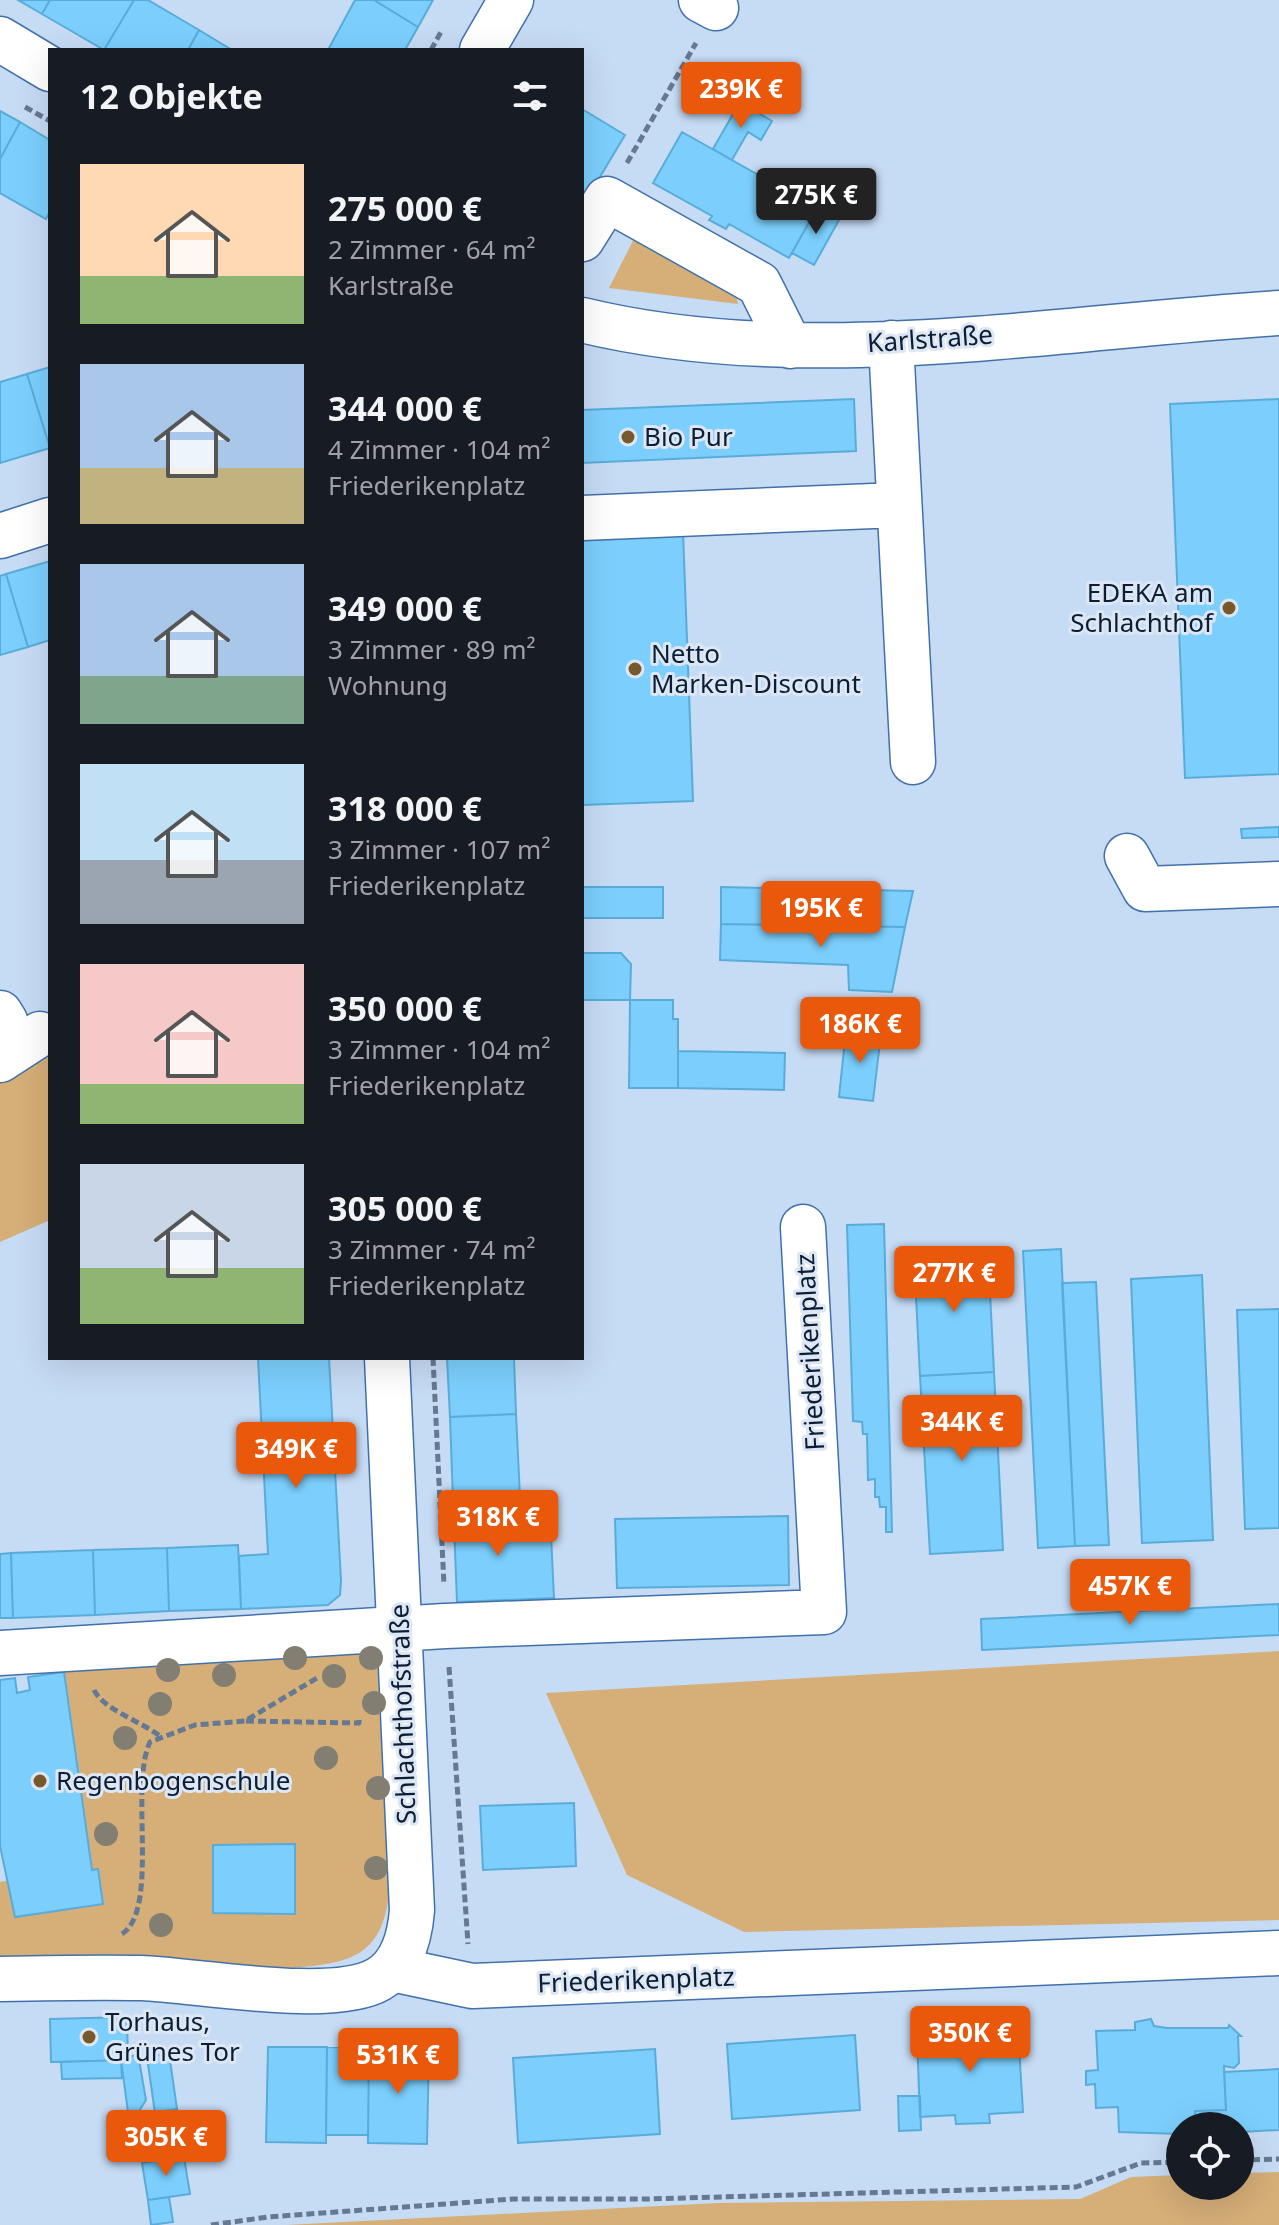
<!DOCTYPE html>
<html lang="de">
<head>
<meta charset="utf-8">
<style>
	body { margin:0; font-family:"Noto Sans",sans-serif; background:#242831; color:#f1f3f6; height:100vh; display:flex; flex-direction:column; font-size:30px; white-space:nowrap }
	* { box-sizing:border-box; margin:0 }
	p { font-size:26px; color:#9ea1a6 }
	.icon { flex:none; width:44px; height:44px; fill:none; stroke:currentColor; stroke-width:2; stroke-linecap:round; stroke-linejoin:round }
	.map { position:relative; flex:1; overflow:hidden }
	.panel { position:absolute; left:48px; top:48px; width:536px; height:1312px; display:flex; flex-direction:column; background:#171b24; border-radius:0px; box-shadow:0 8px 32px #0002 }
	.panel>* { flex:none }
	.tools { position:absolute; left:1166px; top:2112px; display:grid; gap:16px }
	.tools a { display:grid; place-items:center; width:88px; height:88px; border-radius:50%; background:#171b24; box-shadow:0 8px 32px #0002; font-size:40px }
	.price { position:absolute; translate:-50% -68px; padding:0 18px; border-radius:8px; background:#ea580c; color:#fff; font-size:26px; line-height:52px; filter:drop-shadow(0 2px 4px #0008) }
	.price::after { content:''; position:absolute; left:50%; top:48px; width:24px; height:18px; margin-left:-12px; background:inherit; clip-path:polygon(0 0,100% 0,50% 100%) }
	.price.selected { background:#222; color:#fff }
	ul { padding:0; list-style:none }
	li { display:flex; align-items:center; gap:24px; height:200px; padding:0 32px }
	li span { display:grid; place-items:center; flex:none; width:224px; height:160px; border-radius:0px; color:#555 }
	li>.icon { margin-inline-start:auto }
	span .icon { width:96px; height:96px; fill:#fffc; stroke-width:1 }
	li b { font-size:34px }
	h2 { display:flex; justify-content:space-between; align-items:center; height:96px; padding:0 32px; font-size:34px }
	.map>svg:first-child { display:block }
</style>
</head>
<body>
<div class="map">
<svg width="1279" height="2225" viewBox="0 0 1279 2225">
	<rect width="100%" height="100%" fill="#c6dbf4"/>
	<!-- green -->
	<path fill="#d5ae78" d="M641,225l90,47 7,32 -129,-16z
		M50,1041v179l-50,22v-172z
		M376,1651l9,9 5,224c-5,73 -39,80 -103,84l-287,-7v-79l10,-2 5,37 87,-13 -4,-35 -6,1 -29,-210z
		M1279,1651v269l-535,12 -117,-57 -81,-182z
		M1279,2172v53h-993l432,-22 362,-4 51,-22 49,-2v11h60v-13z"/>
	<!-- building -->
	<path fill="#7ccffd" stroke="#59acd9" stroke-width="2" d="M18,0h32l-8,14z
		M50,0h84l-30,50 -62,-36z
		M134,0h14l51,30 -11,20h-84z
		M355,0h19l44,27 -13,23h-77z
		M374,0h59l-15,27z
		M199,30l33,20h-44z
		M740,102l32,19 -11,19 -13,-8 -16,28 -19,-11z
		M582,109l43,26 -43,72z
		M0,111l20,11 -20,37z
		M20,122l30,18v71l-4,8 -46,-26v-34z
		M682,132l135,76 -28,50 -60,-34 -3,5 -17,-9 3,-4 -59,-33z
		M817,208l22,12 -25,45 -22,-12z
		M50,367v81l-23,-74z
		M27,374l23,74 -50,15v-81z
		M854,399l2,52 -274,12v-53z
		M1279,399v375l-94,4 -15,-374z
		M683,532l10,269 -111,4v-269z
		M50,561v79l-22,7 -22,-73z
		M6,574l22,73 -28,8v-79z
		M1279,827v10l-37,1 -1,-9z
		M582,887h81v31h-81z
		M721,887l192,4 -8,36 -184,-3z
		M721,924l184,3 -13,65 -43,-2 -1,-25 -128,-5z
		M582,953h39l10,11 -1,36h-48z
		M630,1000h43v19h5v69h-49z
		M846,1030l35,4 -8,67 -34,-4z
		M678,1051l107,2 -1,37 -106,-2z
		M884,1224l8,308h-6v-25h-6l-1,-10h-4v-18l-7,1 -1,-46h-4l-1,-12 -9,-1 -6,-196z
		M1061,1249l14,297 -37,2 -15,-297z
		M988,1253l6,119 -74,4 -6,-119z
		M1202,1275l11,265 -71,3 -11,-264z
		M1096,1282l13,263 -34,1 -13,-263z
		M1279,1309v219l-34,1 -8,-219z
		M258,1358h71l12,223 -1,14 -12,10 -87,4 -2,-53 29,-2z
		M447,1358h67l2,56 -66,3z
		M994,1372l9,178 -73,4 -10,-178z
		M516,1414l4,83 -67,3 -3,-83z
		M494,1498l1,38 56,-1 3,63 -97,4 -4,-102z
		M788,1516l1,69 -172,3 -2,-69z
		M238,1545l3,64 -72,2 -2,-63z
		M167,1548l2,63 -74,4 -2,-65z
		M93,1550l2,65 -82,3 -2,-65z
		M11,1553l2,65h-13v-64z
		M1279,1604v31l-297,15 -1,-31z
		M64,1672l28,198 6,-1 5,35 -88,13 -15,-71v-166l15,-2 2,15 13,-3 -2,-13z
		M574,1803l2,63 -93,4 -3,-64z
		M295,1844v70l-82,-1v-68z
		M127,2017l1,43 -77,2 -1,-43z
		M1151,2019l3,7 13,2h61l1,-3 12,11h-3l1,27 -5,5 -10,-2 2,44 -31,1 1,15h-16v8l-61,-2 -1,-25 -22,1 -1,-24 -9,1v-14l12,-1 -2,-39 39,-1v-8z
		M983,2024v8l35,-2 5,82 -34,2 1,9 -34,1 -1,-9 -35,2 -3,-80 35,-2 -1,-9z
		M855,2035l5,75 -128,9 -5,-75z
		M268,2047h59l-1,96 -60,-1z
		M327,2047l42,1 -1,87h-42z
		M369,2048l60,1 -2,95 -59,-1z
		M655,2049l5,85 -142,9 -5,-85z
		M169,2053l8,56 -22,4 -8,-56z
		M138,2054l8,46 -7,11 -11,1 -7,-52z
		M121,2060l1,18 -60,1 -1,-17z
		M1279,2069v61l-39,2v-6h-44l-1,-15 31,-1 -2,-38z
		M898,2096h22l1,34 -22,1z
		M177,2109l7,48 -40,5 -7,-47z
		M184,2157l6,37 -42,6 -6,-37z
		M169,2197l4,25 -22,3 -3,-25z"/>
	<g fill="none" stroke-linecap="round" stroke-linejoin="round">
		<defs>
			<path id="minor" d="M701,0l15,8
				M482,50l29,-50
				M582,239l25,-40 152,85 31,62
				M582,320c223,54 470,7 697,-7
				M891,343l22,419
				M582,518l316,-13
				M0,536l50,-16
				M1127,856l18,33 134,-5
				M0,1013l5,8 -5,12
				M0,1060l40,-26
				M0,1653l445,-27 379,-14 -21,-385
				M392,1969l80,17 807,-33"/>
			<path id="major" d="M0,39l50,30
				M0,1979c47,-1 94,-2 141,-1 56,2 192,28 238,1 24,-14 31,-43 33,-69l-25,-552"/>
		</defs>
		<!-- minor casing -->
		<use href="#minor" stroke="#4271aa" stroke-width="47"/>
		<!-- major casing -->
		<use href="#major" stroke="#4271aa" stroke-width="47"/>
		<!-- path -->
		<path stroke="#657992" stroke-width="5" stroke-dasharray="8 4" stroke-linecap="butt" d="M431,50l11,-20
			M25,107l25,14
			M627,163l69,-120
			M433,1358l11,227
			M449,1667l19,277
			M94,1690c9,19 46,31 66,46
			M246,1721l113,2v-5
			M122,1934c38,-25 7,-148 28,-192l45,-17 50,-4 72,-43
			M1240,2160l39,-1
			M211,2225l57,-8 245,-18h135l428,-12 65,-24 39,-1"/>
		<!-- minor -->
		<use href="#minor" stroke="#fff" stroke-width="44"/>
		<!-- major -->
		<use href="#major" stroke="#fff" stroke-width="44"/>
	</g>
	<!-- trees -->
	<g fill="#827e72">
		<circle cx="295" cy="1658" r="12"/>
		<circle cx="371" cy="1658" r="12"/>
		<circle cx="168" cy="1670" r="12"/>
		<circle cx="224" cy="1675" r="12"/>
		<circle cx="334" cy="1676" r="12"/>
		<circle cx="374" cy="1703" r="12"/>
		<circle cx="160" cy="1704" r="12"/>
		<circle cx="125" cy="1738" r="12"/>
		<circle cx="326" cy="1758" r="12"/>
		<circle cx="378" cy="1788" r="12"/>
		<circle cx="106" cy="1834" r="12"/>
		<circle cx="376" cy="1868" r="12"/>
		<circle cx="161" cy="1925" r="12"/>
	</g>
	<!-- markers -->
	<g fill="#77592d" stroke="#dde7f4" stroke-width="3">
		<circle cx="628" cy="437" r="8"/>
		<circle cx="1229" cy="608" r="8"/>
		<circle cx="635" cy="669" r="8"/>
		<circle cx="40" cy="1781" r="8"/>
		<circle cx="89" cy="2037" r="8"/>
	</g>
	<g text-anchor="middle" stroke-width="6" stroke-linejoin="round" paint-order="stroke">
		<!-- street labels -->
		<g font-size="26" fill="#0b1e36" stroke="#dde7f4">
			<text transform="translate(930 339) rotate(-4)" y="9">Karlstraße</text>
			<text transform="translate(810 1352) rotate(-93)" y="9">Friederikenplatz</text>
			<text transform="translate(403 1714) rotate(-92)" y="9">Schlachthofstraße</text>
			<text transform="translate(636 1980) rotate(-2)" y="9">Friederikenplatz</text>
		</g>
		<!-- poi labels -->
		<g font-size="26" fill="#0b1e36" stroke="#dde7f4" text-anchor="start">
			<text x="644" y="446">Bio Pur</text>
			<text x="1213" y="602" text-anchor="end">EDEKA am<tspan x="1213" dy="30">Schlachthof</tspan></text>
			<text x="651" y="663">Netto<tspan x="651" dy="30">Marken-Discount</tspan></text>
			<text x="56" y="1790">Regenbogenschule</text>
			<text x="105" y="2031">Torhaus,<tspan x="105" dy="30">Grünes Tor</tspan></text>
		</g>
	</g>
</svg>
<div class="tools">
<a><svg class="icon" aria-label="locate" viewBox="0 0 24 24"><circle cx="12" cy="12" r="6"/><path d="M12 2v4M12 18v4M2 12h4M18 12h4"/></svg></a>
</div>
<b class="price" style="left:741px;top:130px">239K €</b>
<b class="price selected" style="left:816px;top:236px">275K €</b>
<b class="price" style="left:821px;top:949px">195K €</b>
<b class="price" style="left:860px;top:1065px">186K €</b>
<b class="price" style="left:954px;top:1314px">277K €</b>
<b class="price" style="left:962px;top:1463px">344K €</b>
<b class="price" style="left:296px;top:1490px">349K €</b>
<b class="price" style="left:498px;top:1558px">318K €</b>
<b class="price" style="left:1130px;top:1627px">457K €</b>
<b class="price" style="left:970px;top:2074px">350K €</b>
<b class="price" style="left:398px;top:2096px">531K €</b>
<b class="price" style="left:166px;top:2178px">305K €</b>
<section class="panel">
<h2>12 Objekte<svg class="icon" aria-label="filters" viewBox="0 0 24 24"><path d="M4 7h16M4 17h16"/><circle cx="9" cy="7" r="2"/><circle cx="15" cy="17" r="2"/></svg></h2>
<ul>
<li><span style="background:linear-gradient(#ffd9b3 70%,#8fb573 0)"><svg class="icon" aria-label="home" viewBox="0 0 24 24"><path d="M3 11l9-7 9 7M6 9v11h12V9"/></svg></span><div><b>275 000 €</b><p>2 Zimmer · 64 m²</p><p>Karlstraße</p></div></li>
<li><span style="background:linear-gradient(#a9c7e8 65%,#c2b280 0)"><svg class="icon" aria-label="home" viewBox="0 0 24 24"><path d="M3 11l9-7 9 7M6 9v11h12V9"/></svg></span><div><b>344 000 €</b><p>4 Zimmer · 104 m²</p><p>Friederikenplatz</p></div></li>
<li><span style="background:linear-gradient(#a9c7e8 70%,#7fa58c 0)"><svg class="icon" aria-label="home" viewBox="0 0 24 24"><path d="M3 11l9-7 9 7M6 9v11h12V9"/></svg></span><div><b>349 000 €</b><p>3 Zimmer · 89 m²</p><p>Wohnung</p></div></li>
<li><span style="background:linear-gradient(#bfe0f5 60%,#9aa5b1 0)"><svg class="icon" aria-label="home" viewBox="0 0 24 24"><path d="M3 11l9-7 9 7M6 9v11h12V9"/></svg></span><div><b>318 000 €</b><p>3 Zimmer · 107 m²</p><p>Friederikenplatz</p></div></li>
<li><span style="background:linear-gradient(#f6c9c9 75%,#8fb573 0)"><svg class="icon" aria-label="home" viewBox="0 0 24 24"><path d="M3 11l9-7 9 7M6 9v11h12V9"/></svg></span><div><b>350 000 €</b><p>3 Zimmer · 104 m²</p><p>Friederikenplatz</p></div></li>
<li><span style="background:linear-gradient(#c9d6e8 65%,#8fb573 0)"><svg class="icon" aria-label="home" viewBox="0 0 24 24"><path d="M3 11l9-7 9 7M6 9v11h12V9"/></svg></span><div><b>305 000 €</b><p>3 Zimmer · 74 m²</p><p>Friederikenplatz</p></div></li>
</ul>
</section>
</div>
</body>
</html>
